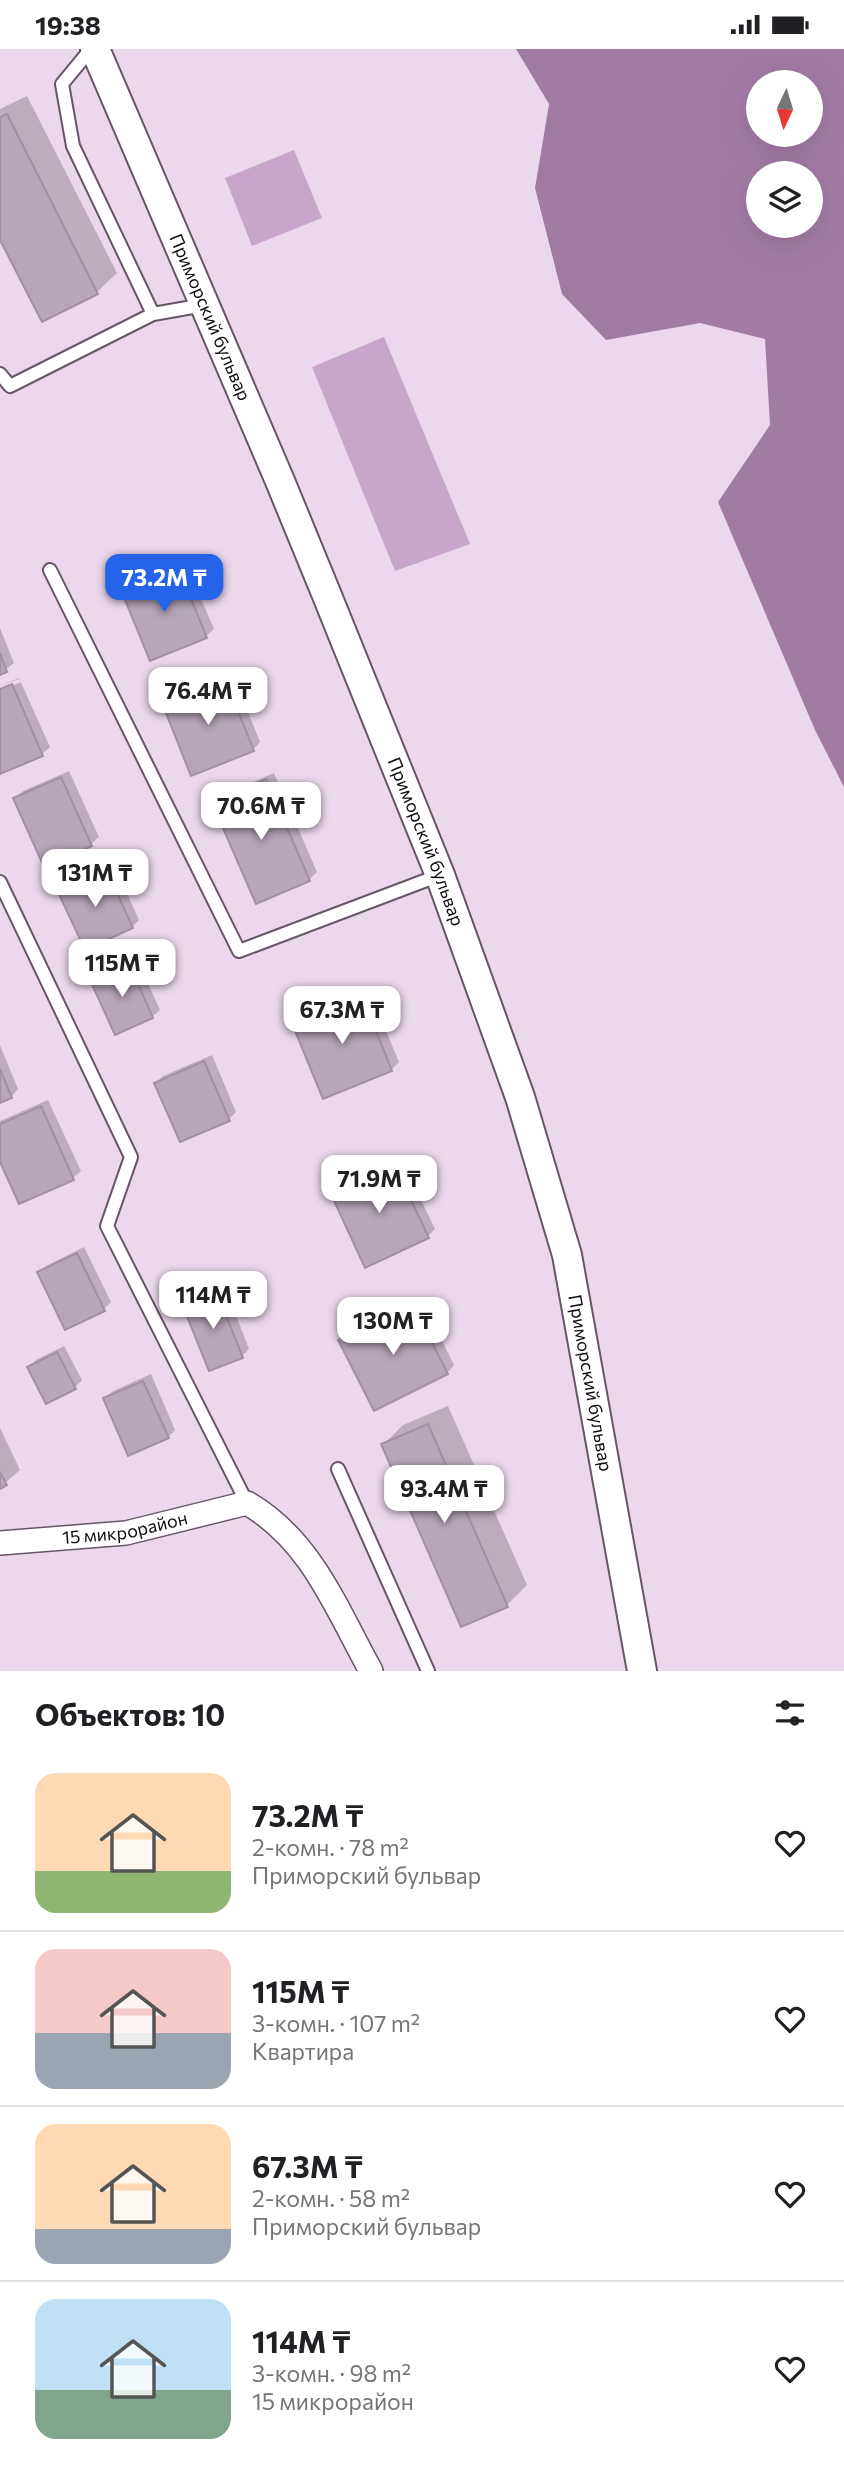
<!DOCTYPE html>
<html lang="ru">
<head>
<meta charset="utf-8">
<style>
	body { margin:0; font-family:Commissioner,sans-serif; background:#f2f2f2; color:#202124; height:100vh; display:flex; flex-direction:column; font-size:26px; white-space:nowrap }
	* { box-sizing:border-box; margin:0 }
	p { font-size:23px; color:#757577 }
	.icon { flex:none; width:38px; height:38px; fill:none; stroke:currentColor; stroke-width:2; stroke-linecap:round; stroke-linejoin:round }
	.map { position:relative; height:1622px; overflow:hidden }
	.drawer { display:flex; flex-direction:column; background:#fff; flex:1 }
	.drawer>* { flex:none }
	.needle { width:46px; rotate:184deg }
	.fabs { position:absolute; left:746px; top:21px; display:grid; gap:14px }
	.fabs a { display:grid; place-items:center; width:77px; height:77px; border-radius:50%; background:#fff; box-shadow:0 7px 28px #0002; font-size:35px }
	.price { position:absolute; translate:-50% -60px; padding:0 16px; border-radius:14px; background:#fff; color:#222; font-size:23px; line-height:46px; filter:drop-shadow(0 2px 4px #0008) }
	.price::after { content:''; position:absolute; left:50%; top:42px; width:21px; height:16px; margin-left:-10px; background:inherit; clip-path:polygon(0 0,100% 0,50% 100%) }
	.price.active { background:#2563eb; color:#fff }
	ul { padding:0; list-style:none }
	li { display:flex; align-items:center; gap:21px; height:175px; padding:0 35px }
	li+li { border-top:2px solid #e0e0e0 }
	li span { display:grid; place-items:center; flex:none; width:196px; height:140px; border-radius:21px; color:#555 }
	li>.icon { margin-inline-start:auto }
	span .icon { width:84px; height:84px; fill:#fffc; stroke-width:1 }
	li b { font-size:30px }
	h2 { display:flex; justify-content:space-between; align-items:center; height:84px; padding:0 35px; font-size:30px }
	.status { display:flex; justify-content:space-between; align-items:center; height:49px; padding:0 35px; background:#fff; direction:ltr }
	.status svg { height:19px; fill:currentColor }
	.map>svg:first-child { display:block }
</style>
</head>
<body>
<div class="status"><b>19:38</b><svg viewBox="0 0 49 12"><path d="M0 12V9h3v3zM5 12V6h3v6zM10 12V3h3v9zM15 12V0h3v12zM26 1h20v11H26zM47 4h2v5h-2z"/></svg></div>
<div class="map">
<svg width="844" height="1622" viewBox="0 0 844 1622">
	<rect width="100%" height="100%" fill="#ebd8ec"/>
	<!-- green -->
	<path fill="#c9a4cb" d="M294,101l28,68 -70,28 -27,-68z
		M384,288l86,207 -75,27 -83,-204z"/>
	<!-- water -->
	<path fill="#a27ba5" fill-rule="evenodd" d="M516,0h328v738l-29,-57 -97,-228 52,-77 -5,-86 -65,-16 -94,17 -44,-46 -27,-106 14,-84zM758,33h52v53h-52zM758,124h52v53h-52z"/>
	<!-- shadow -->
	<path fill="#0003" d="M27,47l90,177 -20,19 -97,-56v-127z
		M185,512l29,68 -8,7 -55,23 -28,-69 7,-7z
		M0,579l14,35 -14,11z
		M232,623l28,70 -7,8 -89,-46 7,-8z
		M19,629l31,69 -8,7 -42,18v-81l21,-9 -2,-3 -19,7z
		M69,722l30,66 -8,7 -46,21 -30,-66 8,-8z
		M274,724l43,99 -8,8 -95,-77 7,-7z
		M113,813l26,58 -7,7 -73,-36 8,-7z
		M136,908l24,53 -8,7 -59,-37 7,-7z
		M368,938l31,75 -8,8 -98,-48 7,-8z
		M0,996l18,44 -7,8 -11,4z
		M212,1006l24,57 -7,7 -48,21 -25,-57 7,-7z
		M48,1051l33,71 -8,7 -53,24 -20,-44v-37z
		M400,1107l35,73 -8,8 -95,-45 7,-7z
		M84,1198l27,55 -7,7 -65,-36 7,-7z
		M224,1235l25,65 -7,7 -58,-52 7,-7z
		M420,1248l34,68 -7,8 -107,-32 8,-8z
		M64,1297l18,34 -7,7 -46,-20 7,-7z
		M151,1325l24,56 -7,7 -63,-39 8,-7z
		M448,1357l79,179 -20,20 -45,20 -79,-180 20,-20z
		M0,1379l20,42 -20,17z"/>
	<!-- building -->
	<path fill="#b7a5b8" stroke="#a190a2" stroke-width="2" d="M7,65l91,180 -56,28 -42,-82v-123z
		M178,518l29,71 -57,23 -29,-71z
		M0,604l7,19 -7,3z
		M225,629l29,73 -63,25 -29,-73z
		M12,635l31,72 -43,18v-85z
		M61,728l31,69 -48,21 -31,-69z
		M266,730l44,102 -54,23 -44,-101z
		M106,820l27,59 -48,22 -28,-60z
		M129,914l24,55 -38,17 -25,-55z
		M361,944l31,78 -69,28 -32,-78z
		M204,1012l26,60 -50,21 -26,-59z
		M0,1020l12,29 -12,5z
		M41,1057l33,74 -55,24 -19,-42v-38z
		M393,1113l36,76 -64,30 -35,-76z
		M77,1204l28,58 -40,19 -28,-58z
		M216,1241l27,68 -34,13 -27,-67z
		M412,1254l36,71 -74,37 -36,-71z
		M57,1303l19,37 -30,15 -19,-37z
		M143,1332l26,57 -41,18 -25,-58z
		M428,1375l80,183 -47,20 -80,-183z
		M0,1423l7,13 -7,4z"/>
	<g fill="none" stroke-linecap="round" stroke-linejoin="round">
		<defs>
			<path id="service" d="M91,0l-29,35 11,62 80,168 51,-9
				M0,325l10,12 143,-72
				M50,521l189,381 201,-76
				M0,833l131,275 -24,69 140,277
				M338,1420l90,202"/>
			<g id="minor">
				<path id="s1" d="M0,1494l126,-10 121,-30c64,37 89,105 124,168"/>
			</g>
			<g id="tertiary">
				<path id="s2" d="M95,0l185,432 46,112 114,282 80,222 47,158 75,416"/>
			</g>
		</defs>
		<!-- service casing -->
		<use href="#service" stroke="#665667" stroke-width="16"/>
		<!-- minor casing -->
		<use href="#minor" stroke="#665667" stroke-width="26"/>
		<!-- tertiary casing -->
		<use href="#tertiary" stroke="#665667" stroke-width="32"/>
		<!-- service -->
		<use href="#service" stroke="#fff" stroke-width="12"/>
		<!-- minor -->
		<use href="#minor" stroke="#fff" stroke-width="23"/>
		<!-- tertiary -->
		<use href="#tertiary" stroke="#fff" stroke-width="28"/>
	</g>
	<g text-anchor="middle" stroke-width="7" stroke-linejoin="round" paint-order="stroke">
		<!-- street labels -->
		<g font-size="18" fill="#100a11" stroke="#fff">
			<text dy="6" stroke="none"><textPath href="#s2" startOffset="292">Приморский бульвар</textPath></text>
			<text dy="6" stroke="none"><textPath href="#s2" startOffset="859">Приморский бульвар</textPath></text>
			<text dy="6" stroke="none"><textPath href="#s2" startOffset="1426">Приморский бульвар</textPath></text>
			<text dy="6" stroke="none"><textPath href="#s1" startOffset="126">15 микрорайон</textPath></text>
		</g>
	</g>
</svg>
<div class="fabs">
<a><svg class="needle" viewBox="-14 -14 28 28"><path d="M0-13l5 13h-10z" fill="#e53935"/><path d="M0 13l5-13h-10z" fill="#757577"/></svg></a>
<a><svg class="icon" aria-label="layers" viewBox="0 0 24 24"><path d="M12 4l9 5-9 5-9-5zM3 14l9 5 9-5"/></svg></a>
</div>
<b class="price active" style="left:164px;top:565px">73.2M ₸</b>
<b class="price" style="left:208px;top:678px">76.4M ₸</b>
<b class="price" style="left:261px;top:793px">70.6M ₸</b>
<b class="price" style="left:95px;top:860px">131M ₸</b>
<b class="price" style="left:122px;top:950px">115M ₸</b>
<b class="price" style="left:342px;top:997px">67.3M ₸</b>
<b class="price" style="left:379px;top:1166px">71.9M ₸</b>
<b class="price" style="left:213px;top:1282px">114M ₸</b>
<b class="price" style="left:393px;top:1308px">130M ₸</b>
<b class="price" style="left:444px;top:1476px">93.4M ₸</b>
</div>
<section class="drawer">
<h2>Объектов: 10<svg class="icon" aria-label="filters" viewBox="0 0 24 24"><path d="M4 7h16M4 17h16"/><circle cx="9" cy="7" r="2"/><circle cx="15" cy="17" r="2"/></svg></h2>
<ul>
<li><span style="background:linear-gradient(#ffd9b3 70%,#8fb573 0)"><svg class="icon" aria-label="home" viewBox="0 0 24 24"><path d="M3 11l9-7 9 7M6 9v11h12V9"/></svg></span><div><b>73.2M ₸</b><p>2-комн. · 78 m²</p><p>Приморский бульвар</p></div><svg class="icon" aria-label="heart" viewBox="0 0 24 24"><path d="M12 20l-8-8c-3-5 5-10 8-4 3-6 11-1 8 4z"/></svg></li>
<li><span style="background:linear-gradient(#f6c9c9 60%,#9aa5b1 0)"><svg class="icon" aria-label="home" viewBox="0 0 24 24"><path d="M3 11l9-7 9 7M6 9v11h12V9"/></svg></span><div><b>115M ₸</b><p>3-комн. · 107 m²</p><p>Квартира</p></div><svg class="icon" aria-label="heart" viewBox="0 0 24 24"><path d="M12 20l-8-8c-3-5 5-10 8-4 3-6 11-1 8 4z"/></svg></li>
<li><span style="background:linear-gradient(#ffd9b3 75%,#9aa5b1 0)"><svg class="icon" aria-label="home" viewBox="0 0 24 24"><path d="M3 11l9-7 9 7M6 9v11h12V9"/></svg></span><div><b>67.3M ₸</b><p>2-комн. · 58 m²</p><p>Приморский бульвар</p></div><svg class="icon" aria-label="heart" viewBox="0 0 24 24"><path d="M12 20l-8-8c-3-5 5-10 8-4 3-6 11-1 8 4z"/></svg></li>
<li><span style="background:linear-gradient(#bfe0f5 65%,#7fa58c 0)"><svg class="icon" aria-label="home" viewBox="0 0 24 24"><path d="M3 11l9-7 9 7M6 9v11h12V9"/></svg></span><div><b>114M ₸</b><p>3-комн. · 98 m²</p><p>15 микрорайон</p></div><svg class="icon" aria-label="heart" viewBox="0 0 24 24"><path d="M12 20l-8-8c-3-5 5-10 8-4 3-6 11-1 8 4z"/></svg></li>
</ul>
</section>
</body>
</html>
